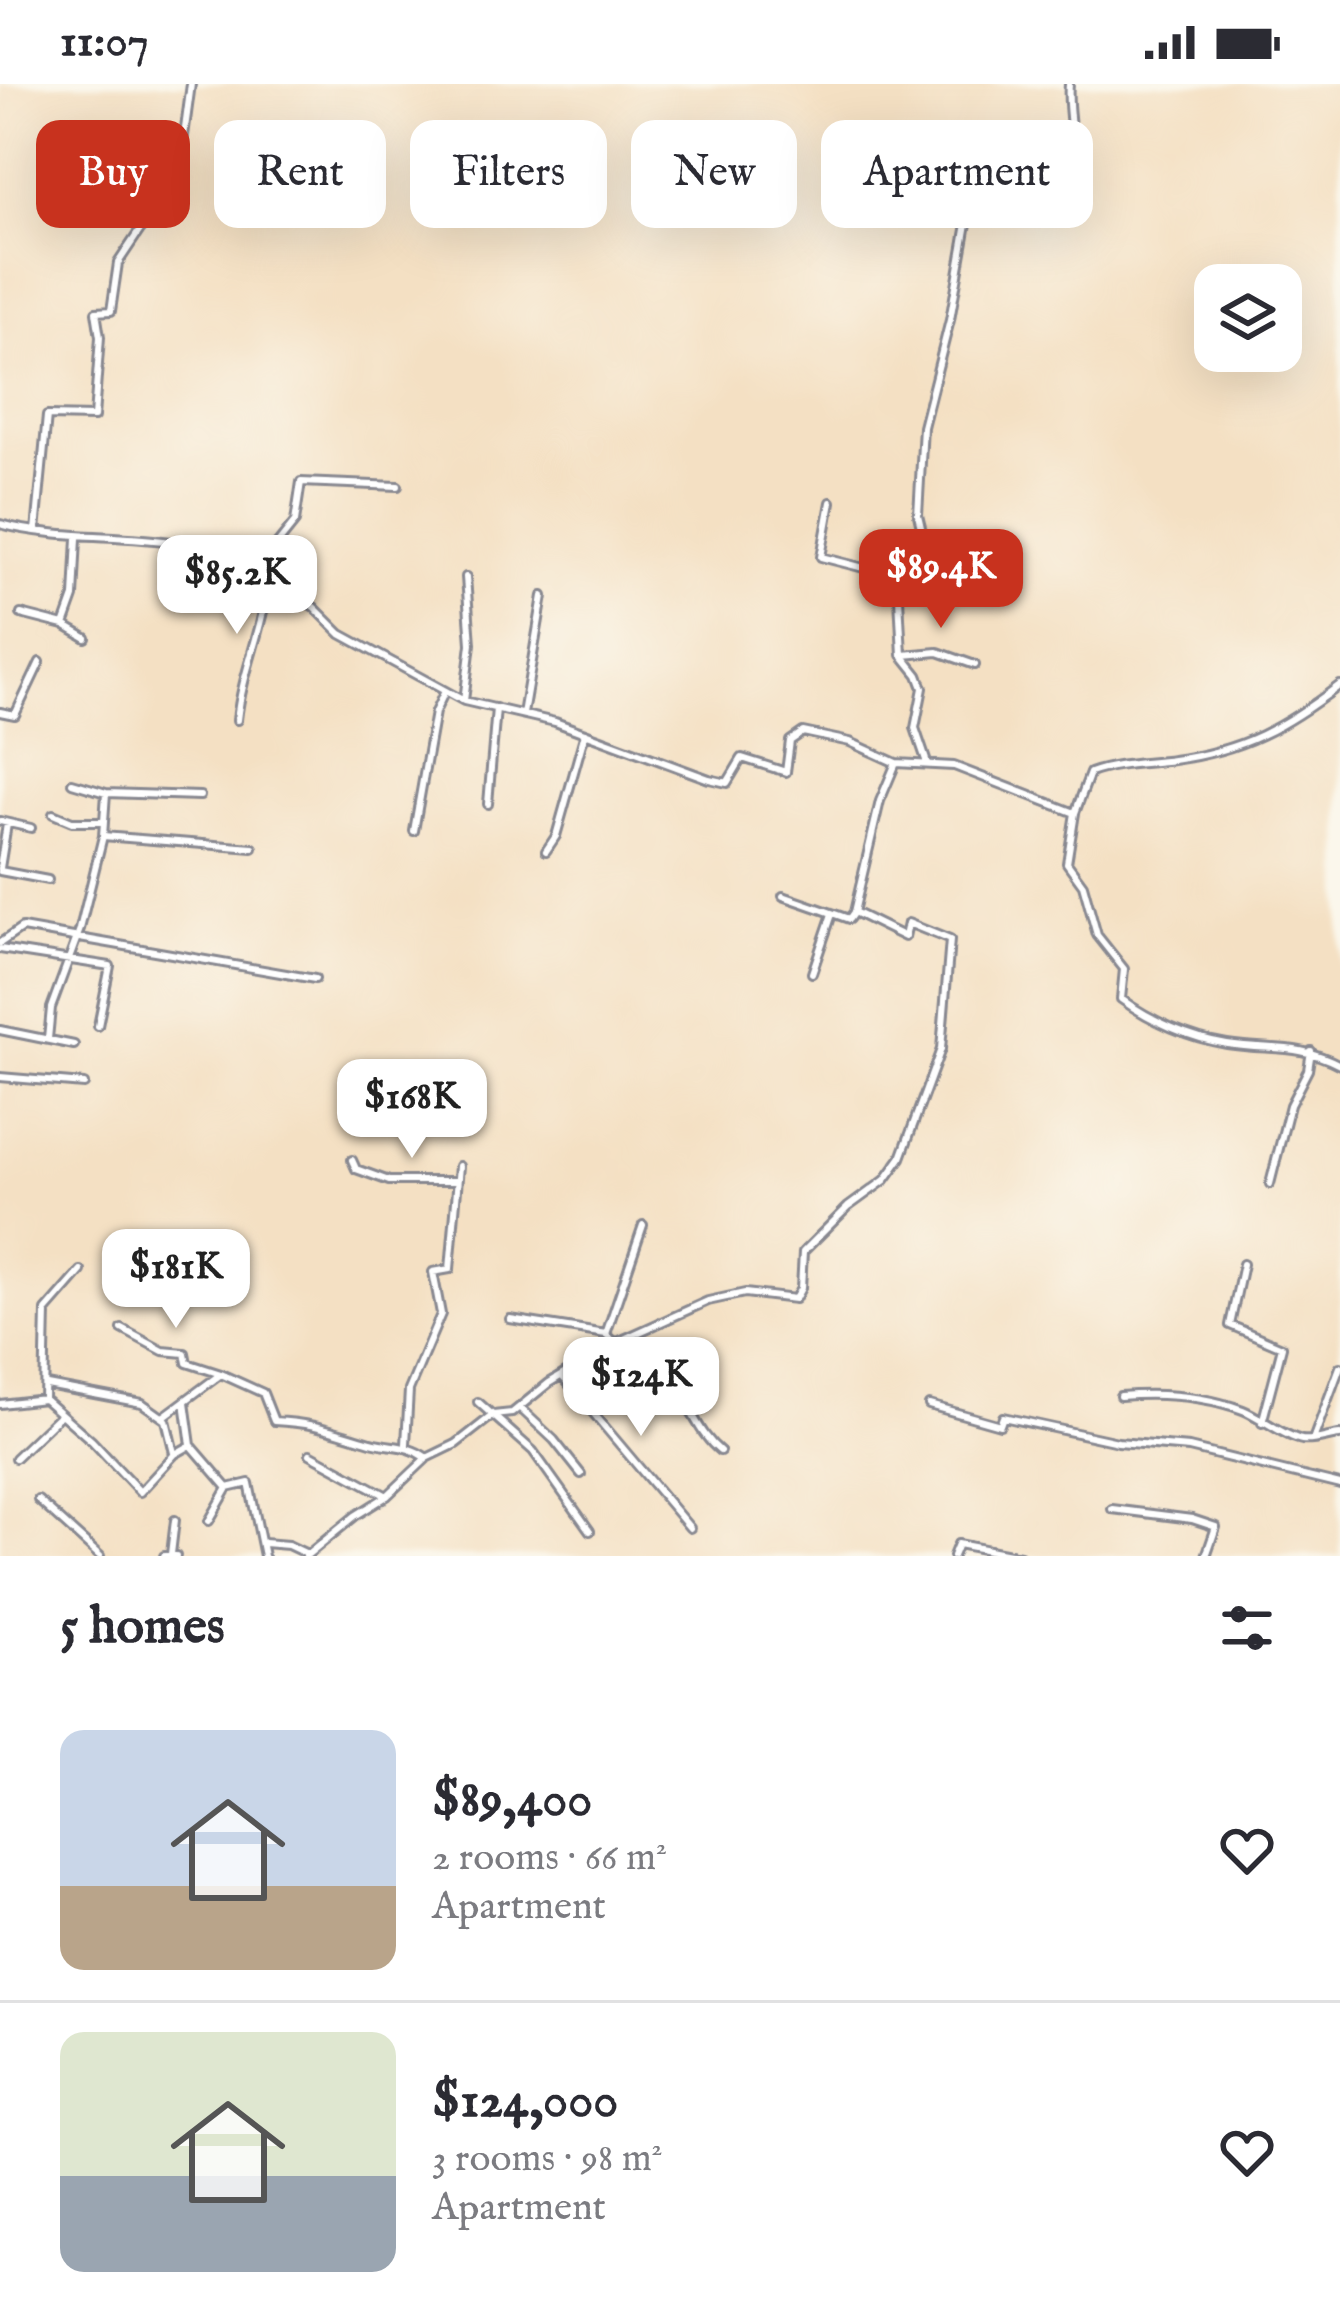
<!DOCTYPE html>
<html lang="en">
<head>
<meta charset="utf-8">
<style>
	body { margin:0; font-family:"IM FELL English",serif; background:#f7f7f7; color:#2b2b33; height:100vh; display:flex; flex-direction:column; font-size:45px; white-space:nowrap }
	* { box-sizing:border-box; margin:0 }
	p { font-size:39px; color:#7c7c81 }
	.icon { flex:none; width:66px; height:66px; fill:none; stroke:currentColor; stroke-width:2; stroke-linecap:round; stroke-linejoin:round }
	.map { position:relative; height:1472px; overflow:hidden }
	.panel { display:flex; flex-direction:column; background:#fff; flex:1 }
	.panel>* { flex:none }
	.top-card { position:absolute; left:36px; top:36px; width:1269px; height:108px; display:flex; gap:24px }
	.controls { position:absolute; left:1194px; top:180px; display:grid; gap:24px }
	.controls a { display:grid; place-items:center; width:108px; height:108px; border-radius:24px; background:#fff; box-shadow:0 12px 48px #0002; font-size:60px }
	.price { position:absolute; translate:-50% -102px; padding:0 27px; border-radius:24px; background:#fff; color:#222; font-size:39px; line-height:78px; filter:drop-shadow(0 3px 6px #0008) }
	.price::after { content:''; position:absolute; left:50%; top:72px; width:36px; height:27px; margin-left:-18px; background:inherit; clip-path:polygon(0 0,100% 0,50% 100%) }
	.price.active { background:#c8321e; color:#fff }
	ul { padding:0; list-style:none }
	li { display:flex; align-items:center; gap:36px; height:300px; padding:0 60px }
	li+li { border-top:3px solid #e1e1e2 }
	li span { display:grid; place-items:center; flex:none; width:336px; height:240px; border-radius:24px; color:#555 }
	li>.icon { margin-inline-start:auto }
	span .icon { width:144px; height:144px; fill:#fffc; stroke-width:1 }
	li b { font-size:51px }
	h2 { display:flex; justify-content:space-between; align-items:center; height:144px; padding:0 60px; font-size:51px }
	.pill { padding:0 42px; border-radius:24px; background:#fff; box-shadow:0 12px 48px #0002; font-size:42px; line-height:108px }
	.pill.active { background:#c8321e; color:#fff }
	.status { display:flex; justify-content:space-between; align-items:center; height:84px; padding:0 60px; background:#fff; direction:ltr }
	.status svg { height:33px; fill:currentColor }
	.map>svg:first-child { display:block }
</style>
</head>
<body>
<div class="status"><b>11:07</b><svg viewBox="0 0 49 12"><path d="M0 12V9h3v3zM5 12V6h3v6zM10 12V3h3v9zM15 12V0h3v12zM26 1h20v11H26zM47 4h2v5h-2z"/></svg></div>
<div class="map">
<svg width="1340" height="1472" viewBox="0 0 1340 1472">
	<rect width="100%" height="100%" fill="#fbf7ec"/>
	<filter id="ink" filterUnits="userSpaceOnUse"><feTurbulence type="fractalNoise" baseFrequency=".00833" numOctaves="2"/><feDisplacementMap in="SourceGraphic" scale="24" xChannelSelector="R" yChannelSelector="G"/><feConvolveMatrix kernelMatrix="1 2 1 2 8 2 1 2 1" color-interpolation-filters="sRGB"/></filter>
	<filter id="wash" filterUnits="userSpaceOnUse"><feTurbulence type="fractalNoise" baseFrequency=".004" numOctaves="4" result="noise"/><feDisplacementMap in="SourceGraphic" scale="48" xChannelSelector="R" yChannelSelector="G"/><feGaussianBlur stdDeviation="2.7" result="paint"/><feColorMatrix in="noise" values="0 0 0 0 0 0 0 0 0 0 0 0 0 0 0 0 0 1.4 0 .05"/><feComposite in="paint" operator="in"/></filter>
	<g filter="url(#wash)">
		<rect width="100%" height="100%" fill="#f4e0c3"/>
	</g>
	<g filter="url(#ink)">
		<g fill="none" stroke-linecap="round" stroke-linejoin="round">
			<defs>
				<path id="street" d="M831,418l-10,55 82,21
					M0,440c57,15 114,10 171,18 32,5 60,26 92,20l17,23 34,22 27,27 123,67 91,21 154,57 18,4 15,-25 44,14 4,-31 13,-9 47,10 46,21 58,3 121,47 -8,50 16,22 14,50 27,34 -3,30c30,22 69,39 106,45 45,7 71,-1 113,21
					M36,447l11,-115 47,1 6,-80 -4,-25 15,-1 7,-48 26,-39 22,-64 16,-9 9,-67
					M263,478l32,-40 6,-40 97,4
					M21,530l43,11 22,13
					M64,541l10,-28 3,-59
					M903,571l35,-3 37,13
					M464,617l7,-57 -5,-67
					M0,628l15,3 25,-53
					M523,630l20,-118
					M237,636c5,-46 24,-87 31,-133l9,-6
					M927,679l-12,-35 8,-40 -5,-13 -16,-20 -3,-58 4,-31 20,-30 -5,-21 5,-88 27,-107 18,-102 33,-8 57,3c31,-36 7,-86 11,-129
					M72,699l34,10 94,3
					M106,709l-3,43 150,12
					M488,720l8,-96
					M1075,729l15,-40c27,-10 55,-9 83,-13 69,-9 112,-33 167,-75
					M53,730l19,8h29
					M0,737l31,7
					M414,747l21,-119 10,-21
					M546,767l10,-15 29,-103
					M0,784l7,-44
					M0,787l48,9
					M783,812l66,23 5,-7
					M0,859l22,-15 293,51
					M0,865l110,17 -12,60
					M812,889l20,-59
					M0,946l74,15
					M48,955l3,-31 29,-79 23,-93
					M0,993l84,7
					M352,1076l4,9 33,12h66
					M1270,1100l20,-79 18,-35 3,-19
					M643,1141l-37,109c23,23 55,37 74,62 15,19 21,40 40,55
					M1243,1180l-13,61 52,22 -20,76
					M510,1235l96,15
					M122,1245l41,22 22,2 2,10 34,11
					M562,1292l128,152
					M47,1301l95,18 24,17 8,33
					M1120,1312c40,-3 85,0 123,14 18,7 40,26 59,30 12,2 26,-4 38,-5
					M44,1315l48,42 48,51 35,-38 16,-9 37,43 21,-5 15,73
					M185,1318l6,43
					M478,1318l55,49 57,80
					M0,1320l44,-5 2,-88 35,-40
					M929,1321l71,20 3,-8 115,25 71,6 151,37
					M520,1324l34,32 27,34
					M163,1333l58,-43 42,19 11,28c42,2 58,10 97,21 23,6 36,2 56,16
					M1314,1353l26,-70
					M406,1360l3,-54 32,-76 -8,-42 17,-3 9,-103
					M310,1370l77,42
					M15,1374l45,-43
					M38,1416l62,56
					M1112,1425l80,10 24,8 -10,29
					M209,1437l19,-33
					M264,1459l24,2 19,9
					M171,1470l4,-34
					M164,1472h12
					M306,1472l49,-40 32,-20 40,-38 29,-14 37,-29 19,-2 37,-30 66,-40 93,-42 37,-8 50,6 6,-11 2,-36 45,-45 37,-27 16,-22 40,-109 9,-109 -42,-17 -3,14 -51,-25 26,-111 16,-38
					M953,1472l5,-12 62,12"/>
			</defs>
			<!-- street casing -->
			<use href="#street" stroke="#888890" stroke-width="12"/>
			<!-- street -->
			<use href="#street" stroke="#fff" stroke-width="6"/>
		</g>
	</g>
</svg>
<div class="controls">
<a><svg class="icon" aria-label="layers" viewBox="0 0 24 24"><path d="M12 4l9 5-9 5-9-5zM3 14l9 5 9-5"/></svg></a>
</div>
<b class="price active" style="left:941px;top:547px">$89.4K</b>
<b class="price" style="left:237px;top:553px">$85.2K</b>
<b class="price" style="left:412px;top:1077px">$168K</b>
<b class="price" style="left:176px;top:1247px">$181K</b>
<b class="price" style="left:641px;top:1355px">$124K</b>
<div class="top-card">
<a class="pill active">Buy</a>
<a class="pill">Rent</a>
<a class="pill">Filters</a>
<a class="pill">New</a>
<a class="pill">Apartment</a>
</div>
</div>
<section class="panel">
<h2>5 homes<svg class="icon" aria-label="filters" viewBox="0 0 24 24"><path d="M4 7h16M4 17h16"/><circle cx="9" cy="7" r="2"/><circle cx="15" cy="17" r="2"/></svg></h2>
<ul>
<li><span style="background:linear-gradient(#c9d6e8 65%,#b9a48a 0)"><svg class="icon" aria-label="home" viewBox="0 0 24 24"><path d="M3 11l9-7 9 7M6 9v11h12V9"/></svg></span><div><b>$89,400</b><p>2 rooms · 66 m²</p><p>Apartment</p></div><svg class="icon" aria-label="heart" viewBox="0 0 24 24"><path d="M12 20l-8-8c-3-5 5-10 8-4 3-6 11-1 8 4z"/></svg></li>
<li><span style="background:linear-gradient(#dfe7d0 60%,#9aa5b1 0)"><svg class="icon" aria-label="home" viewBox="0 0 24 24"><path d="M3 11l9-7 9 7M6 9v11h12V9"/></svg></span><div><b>$124,000</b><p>3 rooms · 98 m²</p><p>Apartment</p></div><svg class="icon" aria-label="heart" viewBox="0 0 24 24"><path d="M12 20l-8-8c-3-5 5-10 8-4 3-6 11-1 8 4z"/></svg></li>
</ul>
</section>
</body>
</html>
